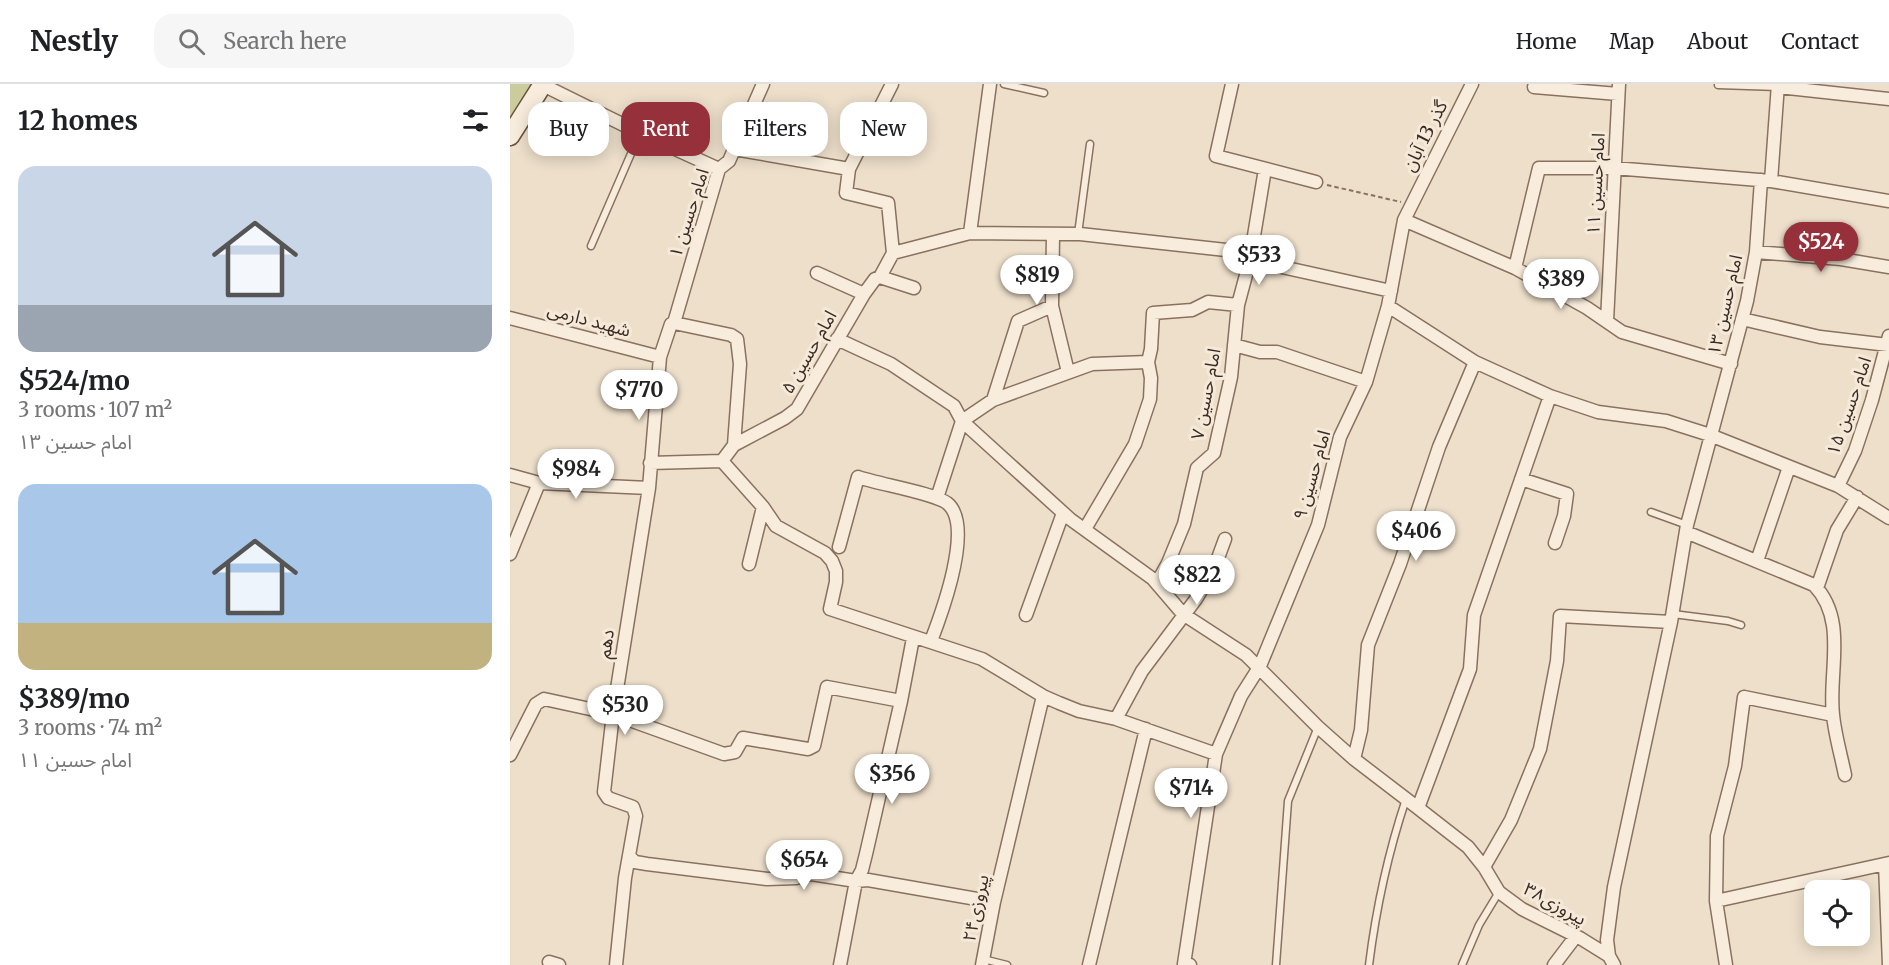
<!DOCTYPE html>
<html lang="en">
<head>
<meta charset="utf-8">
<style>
	body { margin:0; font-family:Merriweather,"Noto Sans Arabic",serif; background:#f6f6f6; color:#202124; height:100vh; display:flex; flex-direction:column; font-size:22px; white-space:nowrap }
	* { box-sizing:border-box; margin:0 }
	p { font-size:20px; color:#757577 }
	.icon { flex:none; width:33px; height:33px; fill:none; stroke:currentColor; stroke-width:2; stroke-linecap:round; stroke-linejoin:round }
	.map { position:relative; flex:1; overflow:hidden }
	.sheet { display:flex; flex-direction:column; background:#fff; width:510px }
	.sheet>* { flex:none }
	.banner { position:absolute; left:18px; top:18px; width:570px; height:54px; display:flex; gap:12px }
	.buttons { position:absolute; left:1294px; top:796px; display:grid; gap:12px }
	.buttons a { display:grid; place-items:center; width:66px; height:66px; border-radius:12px; background:#fff; box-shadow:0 3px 15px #0003; font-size:30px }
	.price { position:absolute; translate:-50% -51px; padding:0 14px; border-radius:21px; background:#fff; color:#222; font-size:20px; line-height:39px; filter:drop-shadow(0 2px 3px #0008) }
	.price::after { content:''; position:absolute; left:50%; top:36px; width:18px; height:14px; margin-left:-9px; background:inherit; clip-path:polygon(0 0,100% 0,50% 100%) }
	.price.on { background:#96313c; color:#fff }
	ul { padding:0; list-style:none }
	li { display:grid; align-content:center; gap:12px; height:318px; padding:0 18px }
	li span { display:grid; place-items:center; height:186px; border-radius:18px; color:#555 }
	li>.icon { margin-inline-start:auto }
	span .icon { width:108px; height:108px; fill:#fffc; stroke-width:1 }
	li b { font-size:26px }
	h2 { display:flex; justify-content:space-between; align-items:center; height:72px; padding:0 18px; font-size:26px }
	.pill { padding:0 21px; border-radius:18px; background:#fff; box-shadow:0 3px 15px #0003; font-size:21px; line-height:54px }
	.pill.on { background:#96313c; color:#fff }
	header { display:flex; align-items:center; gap:36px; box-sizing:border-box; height:84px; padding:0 30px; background:#fff; border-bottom:2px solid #e0e0e0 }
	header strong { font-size:28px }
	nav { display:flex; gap:33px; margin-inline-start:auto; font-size:21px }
	.search { width:420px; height:54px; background:#f6f6f6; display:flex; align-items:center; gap:15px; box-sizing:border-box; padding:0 21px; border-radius:18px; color:#757577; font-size:22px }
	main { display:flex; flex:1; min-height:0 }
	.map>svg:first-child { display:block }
</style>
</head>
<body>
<header>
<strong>Nestly</strong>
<div class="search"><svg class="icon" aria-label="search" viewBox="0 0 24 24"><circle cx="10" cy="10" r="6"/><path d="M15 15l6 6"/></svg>Search here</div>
<nav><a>Home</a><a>Map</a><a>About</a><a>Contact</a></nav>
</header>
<main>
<section class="sheet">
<h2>12 homes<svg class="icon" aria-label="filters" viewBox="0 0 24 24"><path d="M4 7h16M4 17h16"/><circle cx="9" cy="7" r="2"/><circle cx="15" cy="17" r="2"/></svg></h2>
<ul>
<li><span style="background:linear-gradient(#c9d6e8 75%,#9aa5b1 0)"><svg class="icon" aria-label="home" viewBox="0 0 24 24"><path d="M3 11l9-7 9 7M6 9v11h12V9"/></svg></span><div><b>$524/mo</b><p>3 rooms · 107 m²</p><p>امام حسین ۱۳</p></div></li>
<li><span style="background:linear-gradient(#a9c7e8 75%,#c2b280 0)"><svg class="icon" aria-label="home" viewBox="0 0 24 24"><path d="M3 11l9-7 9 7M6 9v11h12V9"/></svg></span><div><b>$389/mo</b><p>3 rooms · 74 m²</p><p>امام حسین ۱۱</p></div></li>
</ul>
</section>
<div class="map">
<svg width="1379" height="881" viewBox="0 0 1379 881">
	<rect width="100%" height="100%" fill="#eddfca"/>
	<!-- green -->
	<path fill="#cbcc9e" d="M0,0h24l-24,38z"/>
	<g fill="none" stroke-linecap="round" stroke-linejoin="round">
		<defs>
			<path id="service" d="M494,0l40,9
				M1208,1l60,2
				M568,150l12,-90
				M81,162l49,-113
				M1141,428l36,13
				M1163,530l55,7 13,4
				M473,875l24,6
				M766,881l12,-164 30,-74
				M859,881c7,-56 19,-112 37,-166
				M952,881l17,-40 20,-33"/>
			<path id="minor" d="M722,0l-16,72 100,26
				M33,1l97,48 79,36
				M1024,3l84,7
				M1268,3l111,12
				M224,65l115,20 -3,24 42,10 5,50 77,-20 110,1 164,18 6,8 141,31
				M339,85l43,-85
				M1261,97l7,-97
				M894,136l111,48 72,40 35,24 109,32
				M460,149l20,-149
				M543,150l-1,72 16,66
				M1246,168l85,7 48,8
				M1005,184l24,-100h75l157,13 118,20
				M307,189l47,21
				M370,193l34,11
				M878,222l87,56 75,34 48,16 68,9 44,14 128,51 51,32
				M0,234l150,39
				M1232,235l78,18 68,8
				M1097,237l12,-237
				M164,239l57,12 6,4 3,25 -6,81 -12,16
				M327,255l54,25 63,42 8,15 31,-21 99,-36 56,-2
				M724,261l26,7h17l89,30
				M1040,312l-76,219 -4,54 -52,139 50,39 16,20 15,25 23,17 58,29 29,18 5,9
				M483,316l25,-79 34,-15
				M224,361l51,-27 12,-9 67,-115 11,-15 5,-2 13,-24
				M212,377l41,46 13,19 49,27 7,8 4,10v11l-6,27 152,50 61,37 16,7 20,8 37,8 100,35
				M140,379l72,-2
				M0,391l29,8 110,5
				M1011,395l46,15 -3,22 -9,27
				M1328,402l17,-35 17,-51 17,-64
				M427,414l25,-77 108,98 83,60 30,35 63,41 72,72 36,32 64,49
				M575,445l50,-85 15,-45 1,-21 -3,-16 3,-13 2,-36 39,-3 16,-8 30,3
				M1176,448l128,53c34,35 14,87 19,130 2,20 8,40 12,60
				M329,463l19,-70c20,7 75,16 89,26 28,22 -6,112 -16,138
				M0,470l29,-71
				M1247,477l32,-94
				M239,480l14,-57
				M647,499l11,-20 16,-39 13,-56 17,-15 17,-76 7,-72 12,-45 15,-91
				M1307,504l20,-58 20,-33
				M516,531l37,-102
				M606,635l26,-48 54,-72 18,-30 11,-30
				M0,671l26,-51 8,-5 69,15 111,40 11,-2 8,-14 65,11 6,-3 13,-59 74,14
				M844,675l7,-29 7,-85 32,-81 39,-117 36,-85
				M119,772l6,6 12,2 120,15 29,-1 15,-4 45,7 12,-1 126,22
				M1375,780l4,101
				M974,783l27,-47 29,-71 17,-88 3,-45 111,6
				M1206,817l173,-38
				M1099,872l-2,-16 7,-53 57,-265 16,-97 60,-224 9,-49 5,-72
				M39,878l10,3
				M106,881l9,-87 11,-62 -3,-9 -25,-9 -4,-6 9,-78 36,-226 11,-131 11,-33 3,-1 45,-154 10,-8 34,-77
				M330,881l16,-84 6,-11 4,-16 35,-153 12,-63
				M472,881l12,-63 49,-206
				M579,881l57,-236
				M680,881l-6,-1 32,-210 25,-58 19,-30 58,-141 22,-88 26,-55 22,-76 16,-86 68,-136
				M1044,881l22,-29
				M1216,881l-10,-64 1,-65 18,-70 9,-69 89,18"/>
			<path id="secondary" d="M0,52l33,-52"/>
		</defs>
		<!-- service casing -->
		<use href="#service" stroke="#8a715f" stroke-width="9"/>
		<!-- minor casing -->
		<use href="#minor" stroke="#8a715f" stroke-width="15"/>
		<!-- secondary casing -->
		<use href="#secondary" stroke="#6c5242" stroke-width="21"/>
		<!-- path -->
		<path stroke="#8a715f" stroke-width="2" stroke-dasharray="4.5 3" stroke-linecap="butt" d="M817,101l74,17"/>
		<!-- service -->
		<use href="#service" stroke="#f8eddd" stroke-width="6"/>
		<!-- minor -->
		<use href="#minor" stroke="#f8eddd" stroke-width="12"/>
		<!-- secondary -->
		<use href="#secondary" stroke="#f8eddd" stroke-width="18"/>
	</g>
	<g text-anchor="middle" stroke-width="6" stroke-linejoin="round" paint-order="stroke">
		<!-- street labels -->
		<g font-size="18" fill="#3b2b22" stroke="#f5ead9">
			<text transform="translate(915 52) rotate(-63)" y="6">گذر 13 آبان</text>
			<text transform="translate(1086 100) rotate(-87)" y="6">امام حسین ۱۱</text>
			<text transform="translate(179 129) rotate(-72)" y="6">امام حسین ۱</text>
			<text transform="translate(1215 221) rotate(-77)" y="6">امام حسین ۱۳</text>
			<text transform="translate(79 236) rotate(15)" y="6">شهید دارمی</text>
			<text transform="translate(299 268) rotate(-60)" y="6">امام حسین ۵</text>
			<text transform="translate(696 310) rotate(-79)" y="6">امام حسین ۷</text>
			<text transform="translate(1339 322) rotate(-71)" y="6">امام حسین ۱۵</text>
			<text transform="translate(802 391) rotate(-74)" y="6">امام حسین ۹</text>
			<text transform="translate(96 560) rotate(-81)" y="6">دهم</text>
			<text transform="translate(1045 820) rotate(29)" y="6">پیروزی۳۸</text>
			<text transform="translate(466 824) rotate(-78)" y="6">پیروزی۲۴</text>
		</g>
	</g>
</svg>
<div class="buttons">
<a><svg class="icon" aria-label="locate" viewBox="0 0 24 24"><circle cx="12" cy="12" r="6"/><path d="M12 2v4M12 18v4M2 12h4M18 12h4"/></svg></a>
</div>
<b class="price on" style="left:1311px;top:189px">$524</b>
<b class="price" style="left:749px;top:202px">$533</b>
<b class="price" style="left:527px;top:222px">$819</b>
<b class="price" style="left:1051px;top:226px">$389</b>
<b class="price" style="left:129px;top:337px">$770</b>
<b class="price" style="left:66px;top:416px">$984</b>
<b class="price" style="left:906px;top:478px">$406</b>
<b class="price" style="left:687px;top:522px">$822</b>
<b class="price" style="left:115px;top:652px">$530</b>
<b class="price" style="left:382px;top:721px">$356</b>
<b class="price" style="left:681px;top:735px">$714</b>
<b class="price" style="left:294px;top:807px">$654</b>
<div class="banner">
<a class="pill">Buy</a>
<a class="pill on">Rent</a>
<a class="pill">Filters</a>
<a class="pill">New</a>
</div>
</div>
</main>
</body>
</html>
